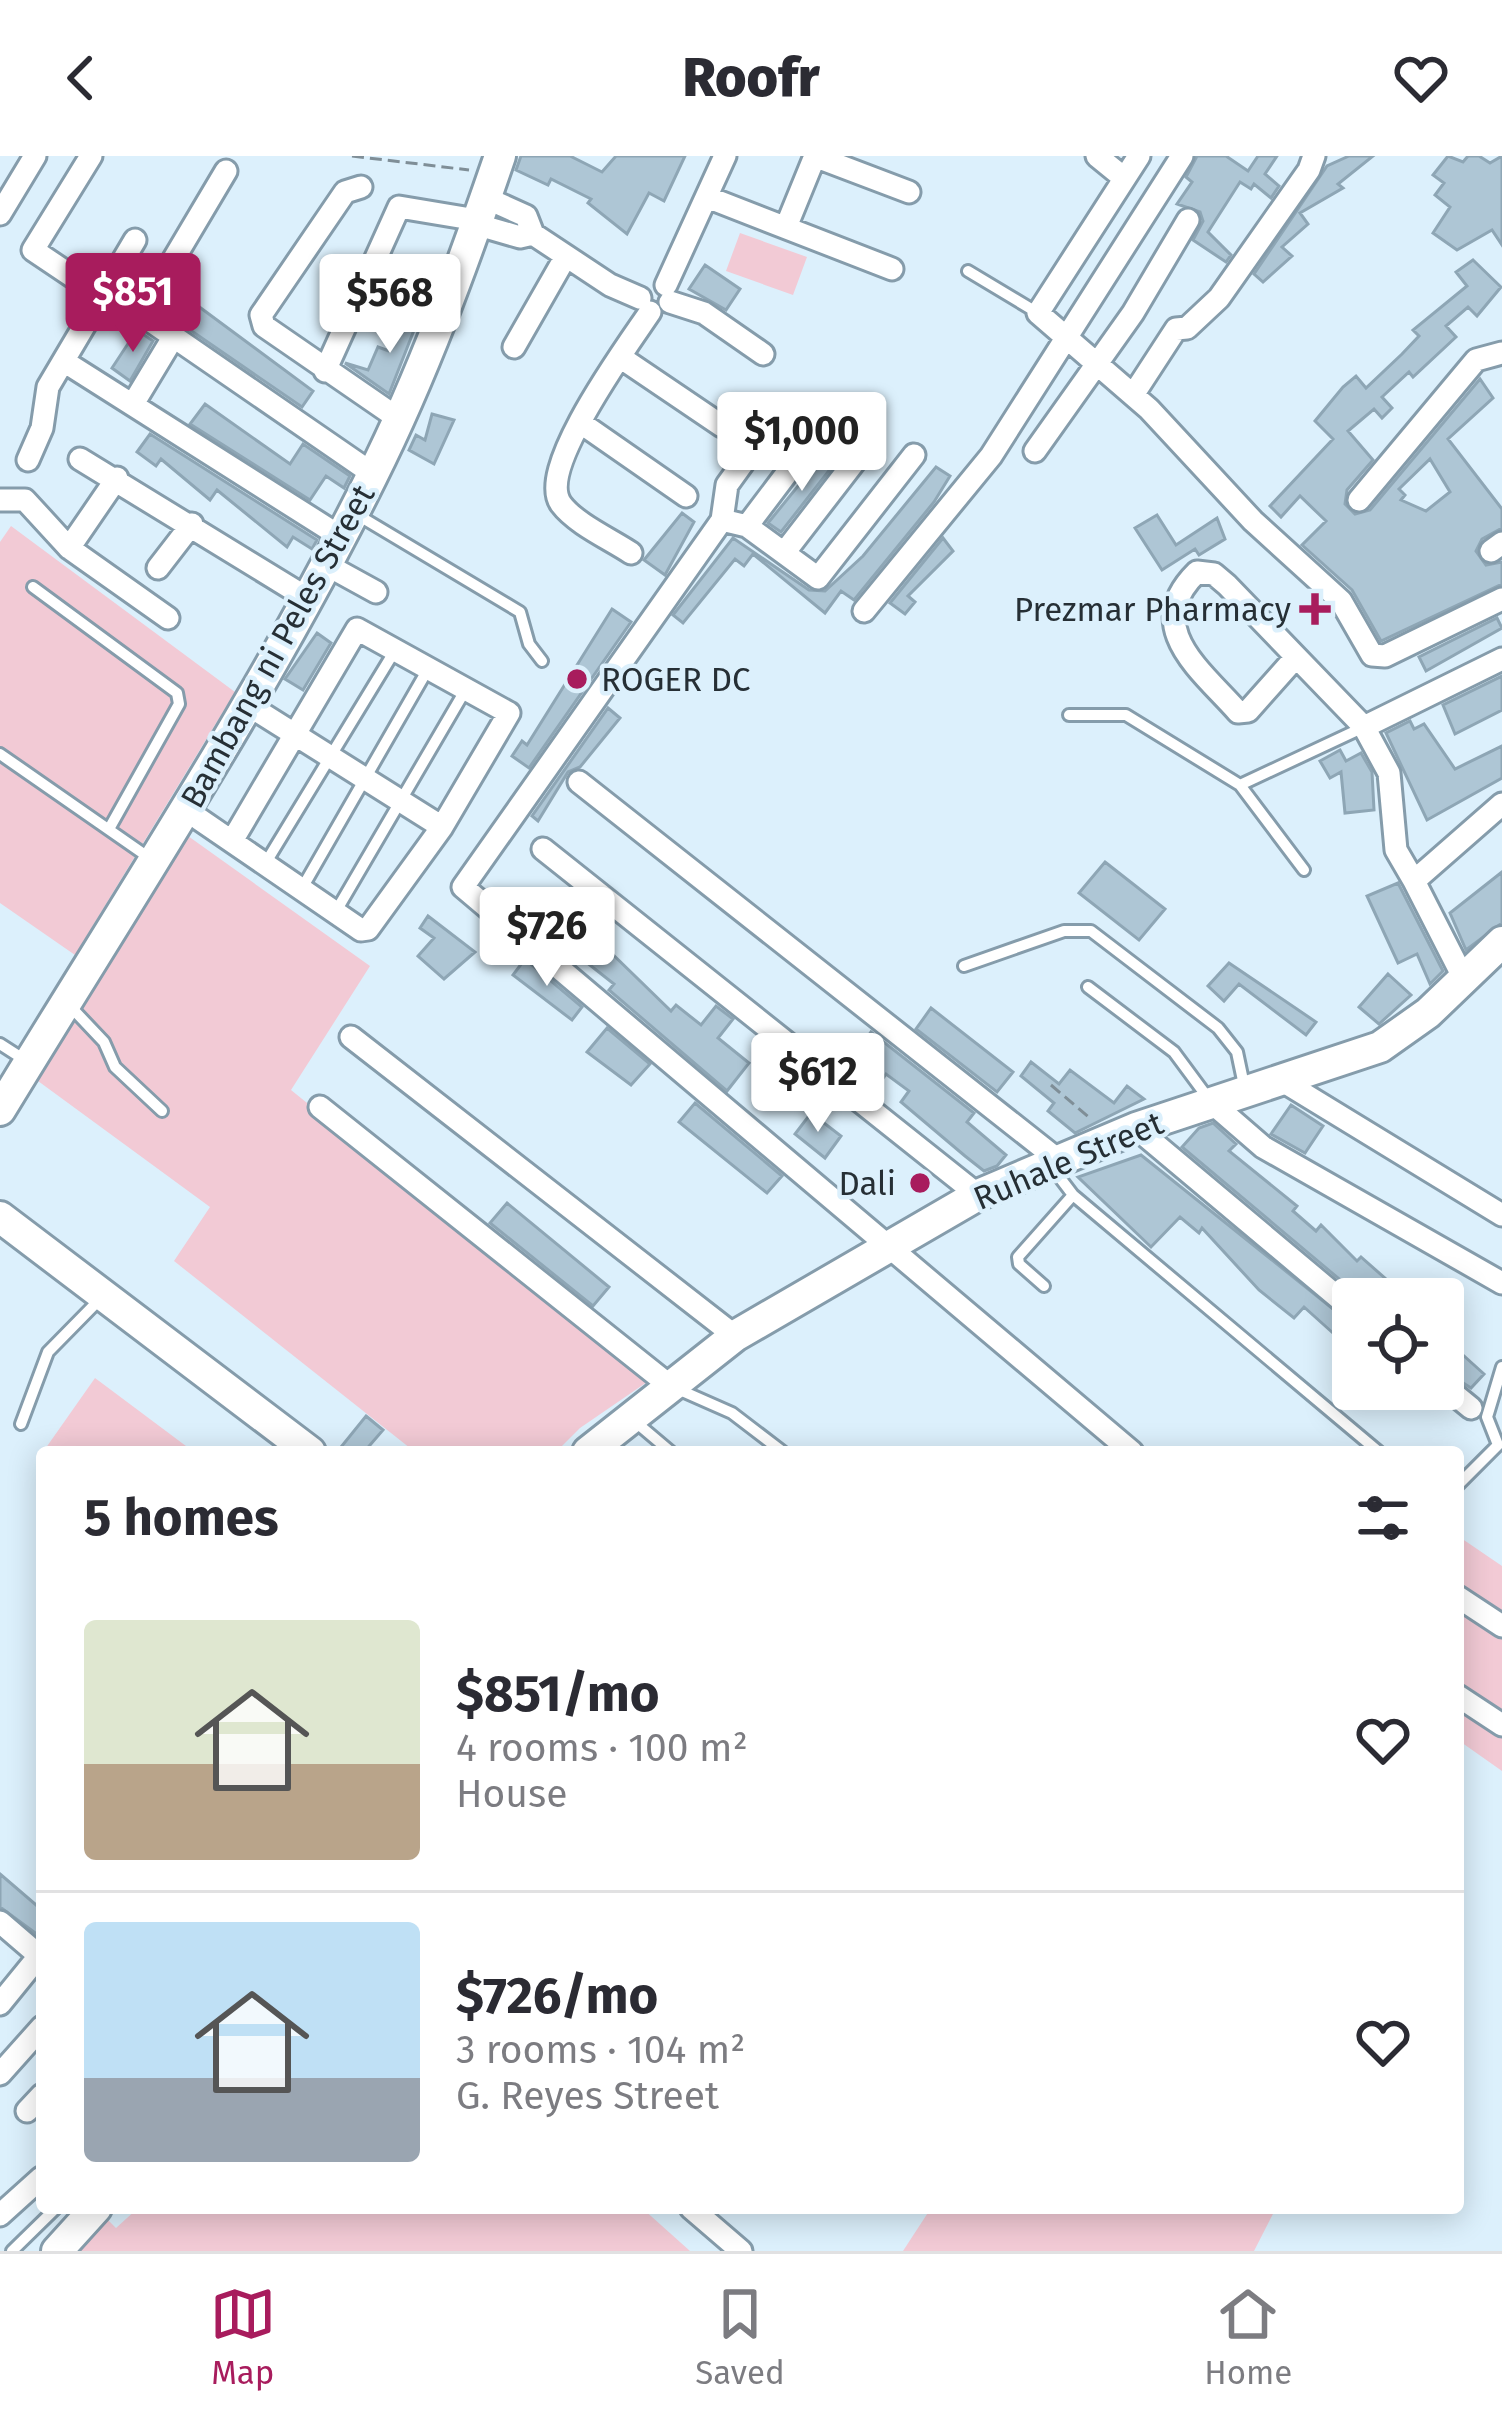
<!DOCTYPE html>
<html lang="en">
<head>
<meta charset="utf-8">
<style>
	body { margin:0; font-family:"Fira Sans",sans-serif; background:#f2f2f3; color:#2b2b33; height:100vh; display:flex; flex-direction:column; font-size:45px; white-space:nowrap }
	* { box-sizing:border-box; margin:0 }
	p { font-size:39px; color:#7c7c81 }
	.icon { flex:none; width:66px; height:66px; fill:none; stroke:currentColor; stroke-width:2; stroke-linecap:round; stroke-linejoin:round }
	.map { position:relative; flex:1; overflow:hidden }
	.side { position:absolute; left:36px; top:1290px; width:1428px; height:768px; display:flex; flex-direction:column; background:#fff; border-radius:12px; box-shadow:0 6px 30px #0003 }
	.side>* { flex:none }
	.fabs { position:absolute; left:1332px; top:1122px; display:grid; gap:24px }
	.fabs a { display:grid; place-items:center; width:132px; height:132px; border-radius:12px; background:#fff; box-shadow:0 6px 30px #0003; font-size:60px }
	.price { position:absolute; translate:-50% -102px; padding:0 27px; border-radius:12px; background:#fff; color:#222; font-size:39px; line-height:78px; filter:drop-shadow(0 3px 6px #0008) }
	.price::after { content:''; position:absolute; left:50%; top:72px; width:36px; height:27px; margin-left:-18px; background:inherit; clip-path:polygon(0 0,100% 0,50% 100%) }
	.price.selected { background:#a81c5d; color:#fff }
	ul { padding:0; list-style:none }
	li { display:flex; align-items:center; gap:36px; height:300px; padding:0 48px }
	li+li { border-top:3px solid #e1e1e2 }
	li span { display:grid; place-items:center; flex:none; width:336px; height:240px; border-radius:12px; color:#555 }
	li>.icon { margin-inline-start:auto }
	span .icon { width:144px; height:144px; fill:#fffc; stroke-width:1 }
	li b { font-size:51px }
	h2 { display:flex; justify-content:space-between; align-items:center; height:144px; padding:0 48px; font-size:51px }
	header { display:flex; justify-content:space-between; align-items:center; height:156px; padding:0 48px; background:#fff; font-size:54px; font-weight:800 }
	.dock { display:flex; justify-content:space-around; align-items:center; height:168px; border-top:3px solid #e1e1e2; background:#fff; font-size:33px; color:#7c7c81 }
	.dock a { display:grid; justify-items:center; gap:6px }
	.dock .selected { color:#a81c5d }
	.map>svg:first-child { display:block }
</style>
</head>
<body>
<header><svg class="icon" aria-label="back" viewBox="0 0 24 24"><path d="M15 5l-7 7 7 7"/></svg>Roofr<svg class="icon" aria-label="heart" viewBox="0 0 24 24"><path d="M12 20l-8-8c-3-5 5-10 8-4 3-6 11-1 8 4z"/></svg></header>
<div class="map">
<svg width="1502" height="2095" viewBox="0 0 1502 2095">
	<rect width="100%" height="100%" fill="#dcf0fc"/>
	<!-- green -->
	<path fill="#f2cad5" d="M740,77l67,24 -14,38 -67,-24z
		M11,370l224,166 -160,263 -75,-52v-361z
		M188,680l182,130 -79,124 359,290 -70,48 -24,24h-141l-241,-191 36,-54 -172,-126z
		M95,1222l99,74h-151z
		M1458,1380l44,30v205l-44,-31z
		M138,2052h504l48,43h-615l31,-33 10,10z
		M931,2052h345l-22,43h-351z"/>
	<!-- building -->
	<path fill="#aec6d5" stroke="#8ea6b5" stroke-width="3" fill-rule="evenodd" d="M521,0h49l32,16 14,-16h69l-21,45 -15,-8 -22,41 -39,-31 3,-4 -40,-20 -3,6 -32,-15z
		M1197,0h29l22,15 10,-15h19l-12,18 14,12 -8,12 -17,-14 -3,5 -11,-7 -32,50 23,23 -5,7 -33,-22 10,-19 -3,-9 -23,-8 15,-22 -6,-5z
		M1349,0h24l-35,28 5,4 -43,25 8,11 -26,23 10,9 -29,26 -9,-8 73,-108z
		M1448,0l15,6 5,-6h11l11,7 12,-7v89l-10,-15 -35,20 -24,-17 17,-26 -15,-12 9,-12 -11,-8z
		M1473,104l28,27 -24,29 -9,-9 -22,19 10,11 -43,40 -4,-5 -27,25 10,11 -10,10 -8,-9 -26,22 25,29 -26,30 -2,14 10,10 15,-4 110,-131 13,19 -45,41 54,70v19l-20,11 -6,12 10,14 16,-3v22l-121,57 -29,-51 -50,-45 24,-24 -26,-25 -19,21 -11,-11 63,-67 -18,-18 28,-34 13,-11 10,12 36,-34 17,-18 -6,-6 54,-44 -11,-14zM1430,303l20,33 -24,19 -25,-11 4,-5 -6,-6z
		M705,109l35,24 -14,21 -37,-21z
		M194,147l119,88 -11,16 -122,-84z
		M400,159l18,5 -29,74 -44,-31 23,7 10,-23 11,4z
		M137,174l16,11 -23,40 -18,-13z
		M205,248l85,60 13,-20 47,32 -6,12 -18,-12 -16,24 -120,-76z
		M432,258l22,6 -20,44 -25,-14 7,-15 9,5z
		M150,278l167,106 -5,9 -19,-12 -6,10 -70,-57 -7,10 -49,-41 -5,7 -19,-14z
		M824,298l11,9 -54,69 -13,-9z
		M936,311l14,9 -16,26 -80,98 -13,-9 -16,22 -72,-59 -9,12 -9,-7 -52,64 -10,-8 60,-77 76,52 16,1 38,-35z
		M682,357l12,9 -29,53 -21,-15z
		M1157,359l19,30 41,-27 8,21 -26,16 -4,-6 -33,21 -27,-42z
		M943,382l10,13 -45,45 7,6 -10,12 -15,-11z
		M612,453l19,13 -102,146 -17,-12 10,-15 5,4z
		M1497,462l5,10 -76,43 -7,-14z
		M317,477l14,10 -28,47 -18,-11z
		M1502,520v34l-47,24 -12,-29z
		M608,552l12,10 -40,49 -12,5 -30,49 -6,-5z
		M1410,565l4,8 10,-5 31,45 47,-23v32l-75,42 -41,-87z
		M1340,594l6,11 15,-8 11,19 2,38 -29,3 -4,-41 -11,6 -10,-17z
		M1105,706l60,47 -26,31 -60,-47z
		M1502,716v51l-36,27 -16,-37z
		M1398,727l45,88 -13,13 -13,-30 -19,9 -31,-67z
		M428,760l47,36 -31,27 -26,-23 16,-18 -14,-10z
		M601,787l70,68 5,-6 25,20 15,-19 17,13 -15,19 31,25 -22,28 -118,-101 5,-6 -28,-22z
		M525,803l57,48 -10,13 -59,-45z
		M1229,807l87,59 -10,13 -67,-51 -15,17 -16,-15z
		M1388,818l23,21 -32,29 -20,-17z
		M931,852l82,64 -16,20 -81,-63z
		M607,872l43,36 -19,21 -44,-33z
		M871,876l103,81 -7,9 39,33 -9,11 -13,5 -19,-15 -64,-54 8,-11 -23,-17 -13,18 -28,-22z
		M775,897l30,24 -13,19 -30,-27z
		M1031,906l28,22 11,-14 44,33 13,-17 17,13 -69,34 -27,-22 6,-8 -33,-27z
		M695,947l87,73 -15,17 -88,-71z
		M1291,949l32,21 -18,27 -34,-19z
		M811,957l30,23 -16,22 -30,-24z
		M1213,967l23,21 -7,7 68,55 -4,5 23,20 5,-6 36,36 4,-4 34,30 -3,4 8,8h-37l-181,-152 17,-19z
		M1141,999l212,170v26l-49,-44 -10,11 -35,-28 -57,-62 -3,5 -19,-16 -29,30 -73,-70z
		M507,1047l102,84 -16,19 -103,-83z
		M1443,1181l41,37 -13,14 -28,-18z
		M366,1260l17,14 -19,22h-27z
		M0,1718l42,36v28l-42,-31z"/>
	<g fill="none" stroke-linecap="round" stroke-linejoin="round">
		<defs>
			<path id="lane" d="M968,115l70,42
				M356,358l164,98 9,32 13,17
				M33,431l144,106 2,11 -70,125
				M1069,559h57l114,70 124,-58
				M0,598l151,105
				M1240,629l64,85
				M265,708l129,-212
				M301,734l127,-221
				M335,757l131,-224
				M964,810l100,-35h27l127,97 19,24 8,38
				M1088,831l86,65 37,50
				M69,849l35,37 11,25 47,44
				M0,888l28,18
				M1054,1014l19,25 306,257
				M1044,1130l-25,-22 -1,-7 55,-62
				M673,1231l59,26 51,39
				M632,1263l39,33
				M21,1268l27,-72 54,-55
				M1458,1329l40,-40 -11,-28 15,-50
				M12,2095l44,-43"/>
			<path id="street" d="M91,0l-58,94 70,47
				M814,0l95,36
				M1097,0l27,22
				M1139,0l-101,157 111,96 104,112 88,80 31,54 13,1 117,-57
				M226,15l-79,133 -2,13 228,157
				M361,31l-16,5 -84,123 3,11 135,93
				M707,41l185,72
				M486,42l40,18 7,18 77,51 30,13
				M0,58l35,-58
				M475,68l45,13 13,-3
				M786,71l29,-71
				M666,129l59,-129
				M670,146l34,11 59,41
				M514,191l52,-91
				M620,201l102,69
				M65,206l276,175
				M325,215l74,-164 78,13
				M1133,239l43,-66 11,-1 32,-30 90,-128 5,-14
				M133,248l41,-68
				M581,267l105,73
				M1035,295l98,-138 55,-93
				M914,299l-96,123 -71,-52 -25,-6 -259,367 669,565
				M80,303l227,139
				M28,304l14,-32 6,-41 87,-147
				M0,344h25l44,48 99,70
				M1359,344l117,-140 26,-7
				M722,364l5,-35 57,-79
				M747,370l62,-82
				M69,392l48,-70
				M1491,395l11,-8
				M631,397c-21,-14 -55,-29 -70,-49 -25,-35 67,-159 89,-192
				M784,397l88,-114
				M325,408l51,28
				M158,412l34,-44
				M864,455l127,-155 191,-300
				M1296,501l-48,54 -10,1c-37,-42 -97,-85 -41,-140l17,2 13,11 137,142 25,46 7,77 18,31
				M248,549l194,122
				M1364,571l138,-68
				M579,626l483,381
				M186,653l13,10 162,111 7,-1 74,-102 67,-114 -152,-84 -125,212
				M543,693l435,346
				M1464,823l-50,-98 88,-77
				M351,881l384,299
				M1281,924l221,135
				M1211,946l52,45 239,136
				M320,951l349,278
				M1136,972l217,182
				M1443,1229l28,23
				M1458,1441l44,29
				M1458,1540l44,29
				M0,1766l42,36
				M0,1848l39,-48
				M0,1918l42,-47
				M27,1955l15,-16
				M691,2052l50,43
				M0,2059l41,-37"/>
			<path id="secondary" d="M0,954c127,-209 263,-414 372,-634 51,-102 91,-212 128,-320
				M0,1061l310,235
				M588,1296l147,-116 243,-141 158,-67 244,-81 48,-34 74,-71
				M57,2095l39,-43"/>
		</defs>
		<!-- lane casing -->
		<use href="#lane" stroke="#859cab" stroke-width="16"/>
		<!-- street casing -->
		<use href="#street" stroke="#859cab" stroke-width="27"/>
		<!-- secondary casing -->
		<use href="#secondary" stroke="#859cab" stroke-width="36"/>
		<!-- path -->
		<path stroke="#7f8e97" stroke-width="3" stroke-dasharray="12 6" stroke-linecap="butt" d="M352,0l117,14
			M1051,929l40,34"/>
		<!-- lane -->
		<use href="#lane" stroke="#fff" stroke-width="10"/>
		<!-- street -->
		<use href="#street" stroke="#fff" stroke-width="21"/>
		<!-- secondary -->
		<use href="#secondary" stroke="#fff" stroke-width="30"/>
	</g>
	<!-- markers -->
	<g fill="#a81c5d" stroke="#dcf0fc" stroke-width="4.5">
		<path d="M1309 435h12v12h12v12h-12v12h-12v-12h-12v-12h12z"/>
		<circle cx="577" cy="523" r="12"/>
		<circle cx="920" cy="1027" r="12"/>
	</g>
	<g text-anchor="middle" stroke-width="9" stroke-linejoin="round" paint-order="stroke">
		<!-- poi labels -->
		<g font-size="33" fill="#262f35" stroke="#dcf0fc" text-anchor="end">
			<text x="1291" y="465">Prezmar Pharmacy</text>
			<text x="601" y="535" text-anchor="start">ROGER DC</text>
			<text x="896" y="1039">Dali</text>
		</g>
		<!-- street labels -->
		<g font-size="33" fill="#262f35" stroke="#dcf0fc">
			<text transform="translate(277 490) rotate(-61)" y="12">Bambang ni Peles Street</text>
			<text transform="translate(1068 1004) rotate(-23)" y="12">Ruhale Street</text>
		</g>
	</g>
</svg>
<div class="fabs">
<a><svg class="icon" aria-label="locate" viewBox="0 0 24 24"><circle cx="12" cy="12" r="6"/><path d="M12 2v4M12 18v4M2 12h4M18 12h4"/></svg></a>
</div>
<b class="price selected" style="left:133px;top:199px">$851</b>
<b class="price" style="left:390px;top:200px">$568</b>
<b class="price" style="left:802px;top:338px">$1,000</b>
<b class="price" style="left:547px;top:833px">$726</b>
<b class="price" style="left:818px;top:979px">$612</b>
<section class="side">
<h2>5 homes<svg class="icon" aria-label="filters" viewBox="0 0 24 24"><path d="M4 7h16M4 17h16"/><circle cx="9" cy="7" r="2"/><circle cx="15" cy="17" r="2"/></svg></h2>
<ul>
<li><span style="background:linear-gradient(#dfe7d0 60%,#b9a48a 0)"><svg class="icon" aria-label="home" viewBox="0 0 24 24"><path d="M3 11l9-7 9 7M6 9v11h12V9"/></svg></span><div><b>$851/mo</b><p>4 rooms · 100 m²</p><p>House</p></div><svg class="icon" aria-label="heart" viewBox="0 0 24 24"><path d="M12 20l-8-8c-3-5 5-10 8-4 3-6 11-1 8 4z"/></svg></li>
<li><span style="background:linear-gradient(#bfe0f5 65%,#9aa5b1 0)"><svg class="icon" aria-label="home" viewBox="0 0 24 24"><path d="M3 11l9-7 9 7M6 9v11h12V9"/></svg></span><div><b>$726/mo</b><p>3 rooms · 104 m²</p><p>G. Reyes Street</p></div><svg class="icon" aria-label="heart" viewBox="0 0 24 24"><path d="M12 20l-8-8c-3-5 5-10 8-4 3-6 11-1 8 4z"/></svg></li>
</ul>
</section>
</div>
<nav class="dock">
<a class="selected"><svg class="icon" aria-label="map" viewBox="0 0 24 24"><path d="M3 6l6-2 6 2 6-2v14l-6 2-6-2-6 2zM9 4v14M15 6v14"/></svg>Map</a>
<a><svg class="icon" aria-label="saved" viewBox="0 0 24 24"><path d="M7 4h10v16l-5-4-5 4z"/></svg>Saved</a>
<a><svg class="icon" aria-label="home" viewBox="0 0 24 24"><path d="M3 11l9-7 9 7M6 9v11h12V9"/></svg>Home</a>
</nav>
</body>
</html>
